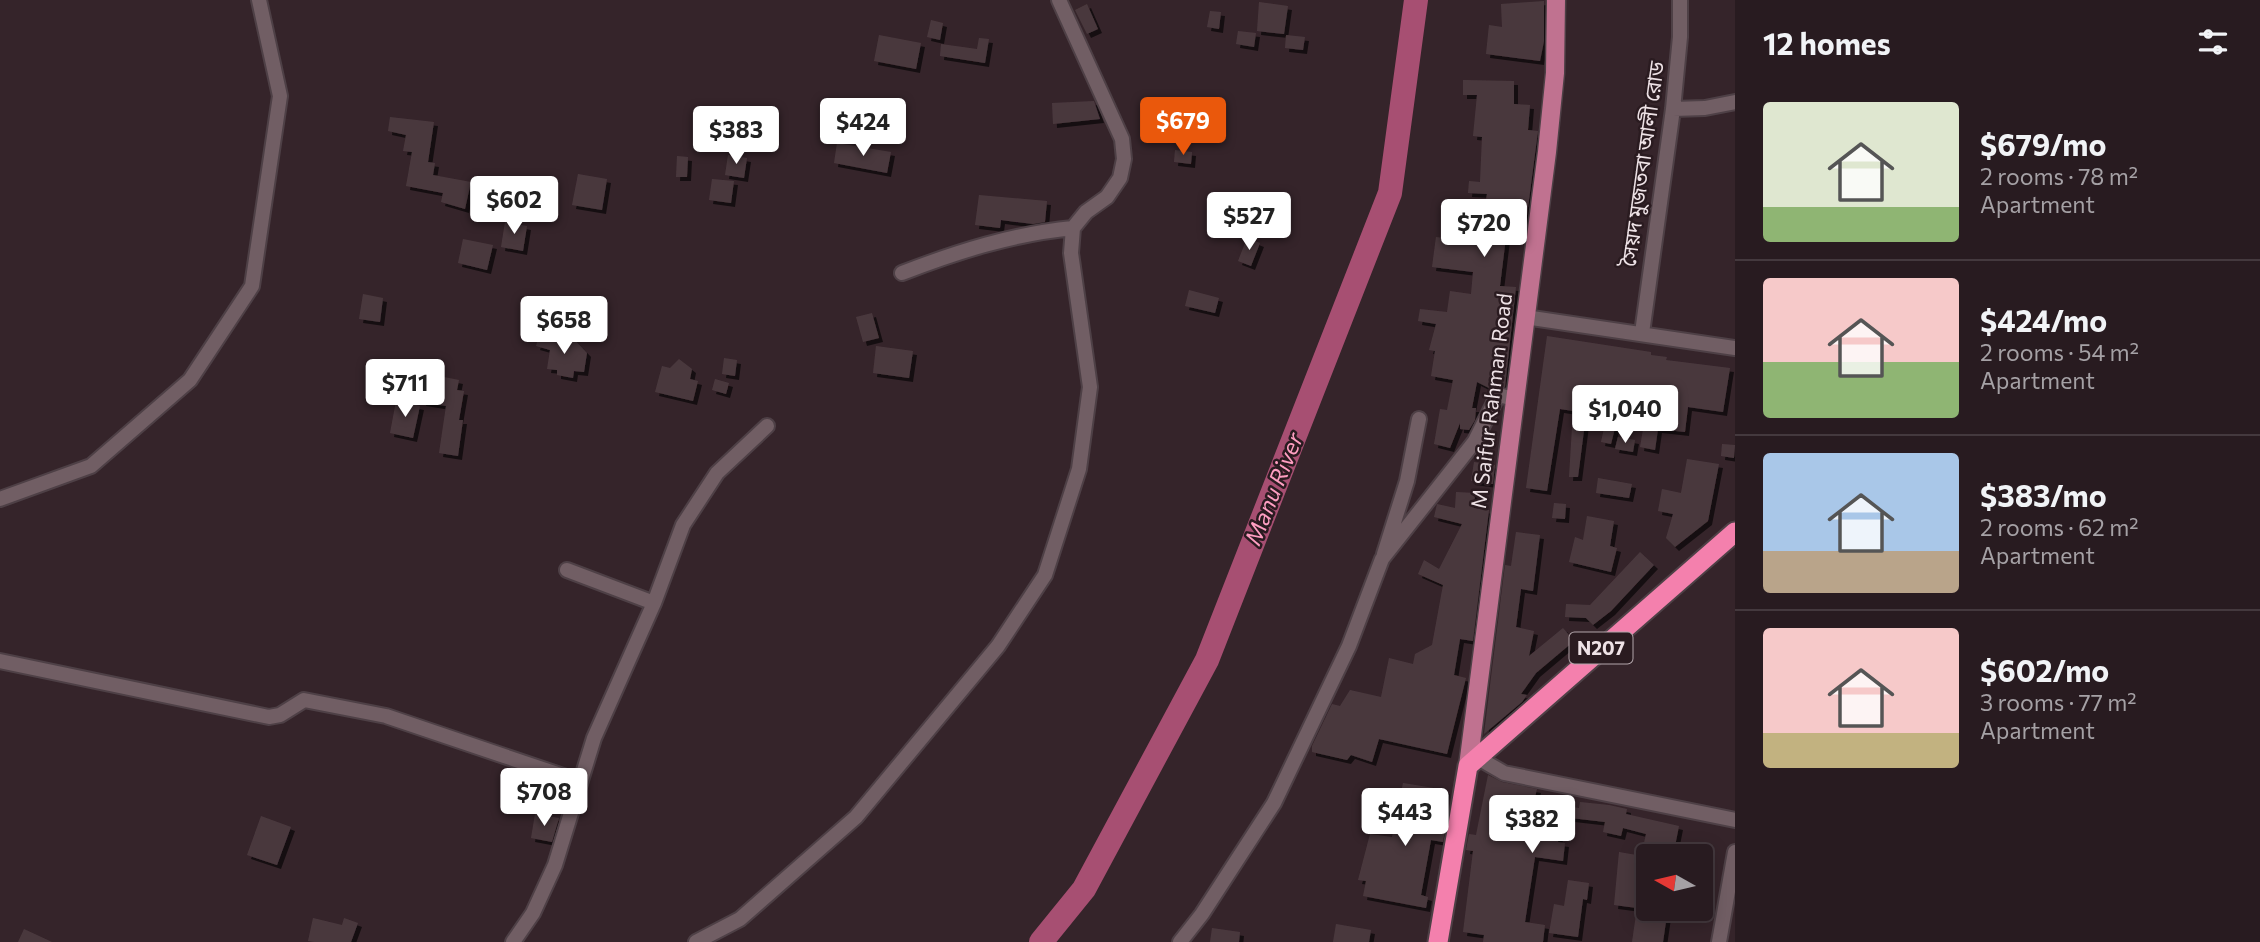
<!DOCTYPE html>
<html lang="en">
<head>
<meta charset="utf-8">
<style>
	body { margin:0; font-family:Commissioner,"Noto Sans Bengali",sans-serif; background:#34282d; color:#f1f3f6; height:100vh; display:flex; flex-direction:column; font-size:26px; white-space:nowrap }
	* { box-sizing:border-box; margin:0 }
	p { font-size:23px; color:#a5a1a5 }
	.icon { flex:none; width:38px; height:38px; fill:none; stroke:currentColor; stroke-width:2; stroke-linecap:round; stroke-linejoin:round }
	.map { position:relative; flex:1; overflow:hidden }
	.drawer { display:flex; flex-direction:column; background:#281b20; width:525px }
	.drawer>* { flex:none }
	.needle { width:46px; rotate:278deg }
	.fabs { position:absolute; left:1636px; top:844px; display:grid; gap:14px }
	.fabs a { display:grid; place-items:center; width:77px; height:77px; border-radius:7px; background:#281b20; box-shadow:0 4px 18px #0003,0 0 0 2px #44393e; font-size:35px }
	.price { position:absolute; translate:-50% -60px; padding:0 16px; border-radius:7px; background:#fff; color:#222; font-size:23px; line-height:46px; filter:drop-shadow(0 2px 4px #0008) }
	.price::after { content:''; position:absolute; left:50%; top:42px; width:21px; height:16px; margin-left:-10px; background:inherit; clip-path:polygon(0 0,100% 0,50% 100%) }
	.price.on { background:#ea580c; color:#fff }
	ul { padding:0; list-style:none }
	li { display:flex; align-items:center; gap:21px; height:175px; padding:0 28px }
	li+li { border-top:2px solid #44393e }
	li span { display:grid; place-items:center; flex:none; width:196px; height:140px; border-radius:7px; color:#555 }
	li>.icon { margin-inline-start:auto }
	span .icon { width:84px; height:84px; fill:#fffc; stroke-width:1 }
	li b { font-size:30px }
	h2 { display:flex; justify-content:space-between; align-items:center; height:84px; padding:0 28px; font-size:30px }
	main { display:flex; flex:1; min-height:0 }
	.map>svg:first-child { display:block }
</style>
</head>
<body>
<main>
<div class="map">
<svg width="1735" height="942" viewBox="0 0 1735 942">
	<defs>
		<filter id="shadow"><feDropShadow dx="4" dy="4" stdDeviation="0" flood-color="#0009"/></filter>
	</defs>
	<rect width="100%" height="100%" fill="#35242a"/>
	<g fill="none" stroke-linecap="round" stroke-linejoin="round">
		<!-- river -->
		<path stroke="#a74f72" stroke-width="24" d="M1041,942l43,-53 123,-229 183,-467 26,-193"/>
	</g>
	<!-- building -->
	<path fill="#4a393e" filter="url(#shadow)" d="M1544,1v40l-4,20 -54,-7 3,-29 13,2 -1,-23z
		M1259,2l29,4 -4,28 -27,-3z
		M1087,4l11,25 -11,5 -12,-24z
		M1210,11l11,1 -2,17 -12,-2z
		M931,20l12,3 -3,17 -13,-3z
		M1238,31l18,2 -2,14 -18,-3z
		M879,35l42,8 -5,26 -42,-8z
		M1286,35l19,2 -2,13 -18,-2z
		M979,38l10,1 -4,24 -45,-7 1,-12 36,5z
		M1463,80l51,1v23l16,1 -2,25 10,1 -12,92 -3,-1 -3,17 -14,-2 -6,49 16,1 -11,100 -14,2 -14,-7 -5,26h4l-1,12 -6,10 -9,-1v-6l-10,25 -16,-4 6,-35 7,1 6,-30 -22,-4 4,-25 -6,-1 7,-26 -18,-3 2,-12 27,3 3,-21 21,3 2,-22 -41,-5 4,-30 37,5 4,-21 5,1 5,-28 -19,-1 1,-12 11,1 2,-45 -9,-1 4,-41h-14z
		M1094,101l6,18 -47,5 -1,-21z
		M390,117l44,5 -6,40 7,1 -2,12 38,7 -6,27 -24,-7 2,-9 -37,-7 6,-34 -9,-1 3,-16 -18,-4z
		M837,143l54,9 -4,21 -53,-10z
		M1175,150l17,2 -1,12 -17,-2z
		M728,155l19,3 -3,20 -19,-3z
		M677,156l11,1 -1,20h-11z
		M578,174l29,5 -5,31 -30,-5z
		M712,179l22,2 -3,22 -22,-3z
		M979,195l68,6 -2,21 -12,2 -32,-4 -1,8 -25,-3z
		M1215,197l45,13 -8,26 -23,-7v-14l-18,-5z
		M505,222l22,4 -4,25 -22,-4z
		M1247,238l13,5 -9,23 -13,-5z
		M463,239l30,6 -6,25 -29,-7z
		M1189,290l30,8 -4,15 -30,-7z
		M363,294l20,4 -3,24 -21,-3z
		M872,313l7,25 -16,4 -7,-25z
		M539,336l15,4 18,-3 15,16 -3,19 -10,-1 -1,7 -16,-3v-5l-10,-1 3,-19 -14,-4z
		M1547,336l104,16v3l16,2 -1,3 64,8 -7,44 -35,-5 -3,25 -27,-3 -3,21 -15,-3 9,-53 -22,-4 -3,23 -5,-1 -8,32 -10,-2 7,-32 -21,-3 -9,70h-9l4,-66 -13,-2 -13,82 -21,-3z
		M876,346l37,5 -4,27 -36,-5z
		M724,358l13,2 -2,16 -13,-2z
		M679,359l13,10 -2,10 8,2 -5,20 -38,-9 7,-26 8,2z
		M439,376l20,4 -2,10 7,1 -5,29h4l-5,36 -19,-3 7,-47 -24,-4 4,-22 13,2z
		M715,379l14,4 -3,11 -14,-4z
		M396,401l24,5 -7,32 -23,-5z
		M1618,437l17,3 -2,12 -18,-3z
		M1722,444l13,1 -1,13 -13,-2z
		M1687,459l32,5 -11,57 -33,26 -9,-9 7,-24 -15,-3 4,-22 19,4z
		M1474,462l21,3 -2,19 -22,-3z
		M1598,478l34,6 -3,14 -33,-5z
		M1456,492l19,1 -1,15 15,2 -16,131 -13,-2 -6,36 12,3 -19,76 -68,-15 -7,23 -21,-7 -4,5 -35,-8v-6l20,-42 8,2 10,-16 31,7 8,-39 24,6 2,-10 17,-9 11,-60 -25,-11 6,-14 15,9 23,-45 -28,-7 3,-13 18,4z
		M1554,503l12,1 -1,15 -13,-1z
		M1587,516l27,5 -4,25 7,2 -6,24 -42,-10 6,-25 8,3z
		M1516,532l24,3 -7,56 -12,-2 -5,38 18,4 -5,25 34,-28 11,13 -38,32 -15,21 6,1 -5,7 -38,32 21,-169 6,1z
		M1640,552l14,13 -43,46 -18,14 -7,-7 -21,-1 1,-13 24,1z
		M1488,775l14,7 35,7 -3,12 45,7 1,-6 29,3 18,4 -1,5 53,12 -6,30h-32l5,-22 -23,-6 -2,8 -18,-4 2,-10 -43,-5 -4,25 7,1 -2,18 -28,-4 -10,65 20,3 -2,17h-60l1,-7 -21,-3 10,-81 -7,-1 3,-16 7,1z
		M1403,783l43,7 -5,39 4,1 -2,12 -12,-2 -10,55 7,2 -2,11 -63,-12 3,-15 -8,-1 12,-46 22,3z
		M535,814l24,4 -7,24 -21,-4z
		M261,816l30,11 -14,38 -30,-10z
		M1619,852l29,5 -4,51h24l-5,34h-31l5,-34 -23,-3z
		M1568,880l21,3 -2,17 -4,-1 -5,38 -29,-4 5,-29 10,2z
		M313,918l29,7 2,-7 14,5 -7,19h-37l-6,-1z
		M1336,924l35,6 -2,12h-36z
		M1212,928l28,4 -1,10h-29z
		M24,929l28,13h-34z"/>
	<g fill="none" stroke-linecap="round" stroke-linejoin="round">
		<defs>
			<path id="minor" d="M1673,109l32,-1 30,-6
				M902,273c57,-22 111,-39 171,-45
				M1525,317l210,31
				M1642,333l31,-224 7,-72v-37
				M0,499l91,-33 99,-86 62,-94 28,-190 -21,-96
				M1384,554l23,-73 12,-62
				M567,570l87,33
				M0,661l269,56 11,-2 24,-15 82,16 192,65
				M1478,758l26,15 231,47
				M513,942l20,-29 22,-48 39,-127 60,-135 29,-78 34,-52 50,-47
				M696,942l44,-23 116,-102 142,-171 47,-71 34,-106 11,-82 -19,-134 2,-25 13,-16 21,-15 13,-19 4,-19 -2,-20 -63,-139
				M1180,942l22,-28 72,-111 75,-157 33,-87 93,-118 23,-46 17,4
				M1719,942l16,-90"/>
			<path id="major" d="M1468,766l79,-614 8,-79 1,-73"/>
			<path id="highway" d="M1438,942l30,-176 267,-234"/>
		</defs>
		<!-- minor casing -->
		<use href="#minor" stroke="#4e4046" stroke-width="18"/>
		<!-- major casing -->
		<use href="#major" stroke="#4e4046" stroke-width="21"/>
		<!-- highway casing -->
		<use href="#highway" stroke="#4e4046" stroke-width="23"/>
		<!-- minor -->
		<use href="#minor" stroke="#715e64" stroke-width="14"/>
		<!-- major -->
		<use href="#major" stroke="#c07290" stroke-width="18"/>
		<!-- highway -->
		<use href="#highway" stroke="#f480ad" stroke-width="19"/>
	</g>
	<g text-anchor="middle" stroke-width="5" stroke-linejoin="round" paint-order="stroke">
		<!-- shield labels -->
		<rect fill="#2a1b20" stroke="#b3a6ab" stroke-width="2" x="1569.5" y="632.5" width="63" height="31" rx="5"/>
		<g font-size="19" font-weight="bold" fill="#eee2e6">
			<text x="1601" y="655">N207</text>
		</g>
		<!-- street labels -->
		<g font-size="21" fill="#eee2e6" stroke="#2a1b20">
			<text transform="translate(1643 164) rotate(-82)" y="7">সৈয়দ মুজতবা আলী রোড</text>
			<text transform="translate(1492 401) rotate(-83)" y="7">M Saifur Rahman Road</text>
		</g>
		<!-- water labels -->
		<g font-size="23" font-style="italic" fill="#fe9ec1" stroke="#2a1b20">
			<text transform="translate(1274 489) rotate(-68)" y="8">Manu River</text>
		</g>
	</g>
</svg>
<div class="fabs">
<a><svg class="needle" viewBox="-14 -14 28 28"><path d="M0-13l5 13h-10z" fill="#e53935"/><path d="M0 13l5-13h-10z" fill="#a5a1a5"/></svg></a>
</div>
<b class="price on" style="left:1183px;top:157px">$679</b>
<b class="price" style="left:863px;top:158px">$424</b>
<b class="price" style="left:736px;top:166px">$383</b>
<b class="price" style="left:514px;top:236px">$602</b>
<b class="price" style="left:1249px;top:252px">$527</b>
<b class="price" style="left:1484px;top:259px">$720</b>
<b class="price" style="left:564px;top:356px">$658</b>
<b class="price" style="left:405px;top:419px">$711</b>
<b class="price" style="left:1625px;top:445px">$1,040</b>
<b class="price" style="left:544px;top:828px">$708</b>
<b class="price" style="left:1405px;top:848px">$443</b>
<b class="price" style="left:1532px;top:855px">$382</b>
</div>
<section class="drawer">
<h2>12 homes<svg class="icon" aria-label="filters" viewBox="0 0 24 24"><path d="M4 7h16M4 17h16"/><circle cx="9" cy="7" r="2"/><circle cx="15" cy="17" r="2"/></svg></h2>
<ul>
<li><span style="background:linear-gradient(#dfe7d0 75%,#8fb573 0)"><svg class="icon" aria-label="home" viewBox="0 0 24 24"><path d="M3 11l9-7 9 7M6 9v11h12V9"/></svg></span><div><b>$679/mo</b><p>2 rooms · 78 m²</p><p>Apartment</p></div></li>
<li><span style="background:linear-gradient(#f6c9c9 60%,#8fb573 0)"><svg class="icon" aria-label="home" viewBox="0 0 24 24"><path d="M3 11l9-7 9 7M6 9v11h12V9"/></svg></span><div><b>$424/mo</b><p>2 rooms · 54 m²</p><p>Apartment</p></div></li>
<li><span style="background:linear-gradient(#a9c7e8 70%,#b9a48a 0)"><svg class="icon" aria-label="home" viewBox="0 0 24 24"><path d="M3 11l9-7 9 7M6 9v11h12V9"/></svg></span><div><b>$383/mo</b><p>2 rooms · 62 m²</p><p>Apartment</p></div></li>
<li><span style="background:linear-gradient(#f6c9c9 75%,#c2b280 0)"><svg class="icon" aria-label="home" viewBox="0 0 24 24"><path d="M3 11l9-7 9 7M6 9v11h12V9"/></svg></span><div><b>$602/mo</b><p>3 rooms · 77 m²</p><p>Apartment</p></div></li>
</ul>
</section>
</main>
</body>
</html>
